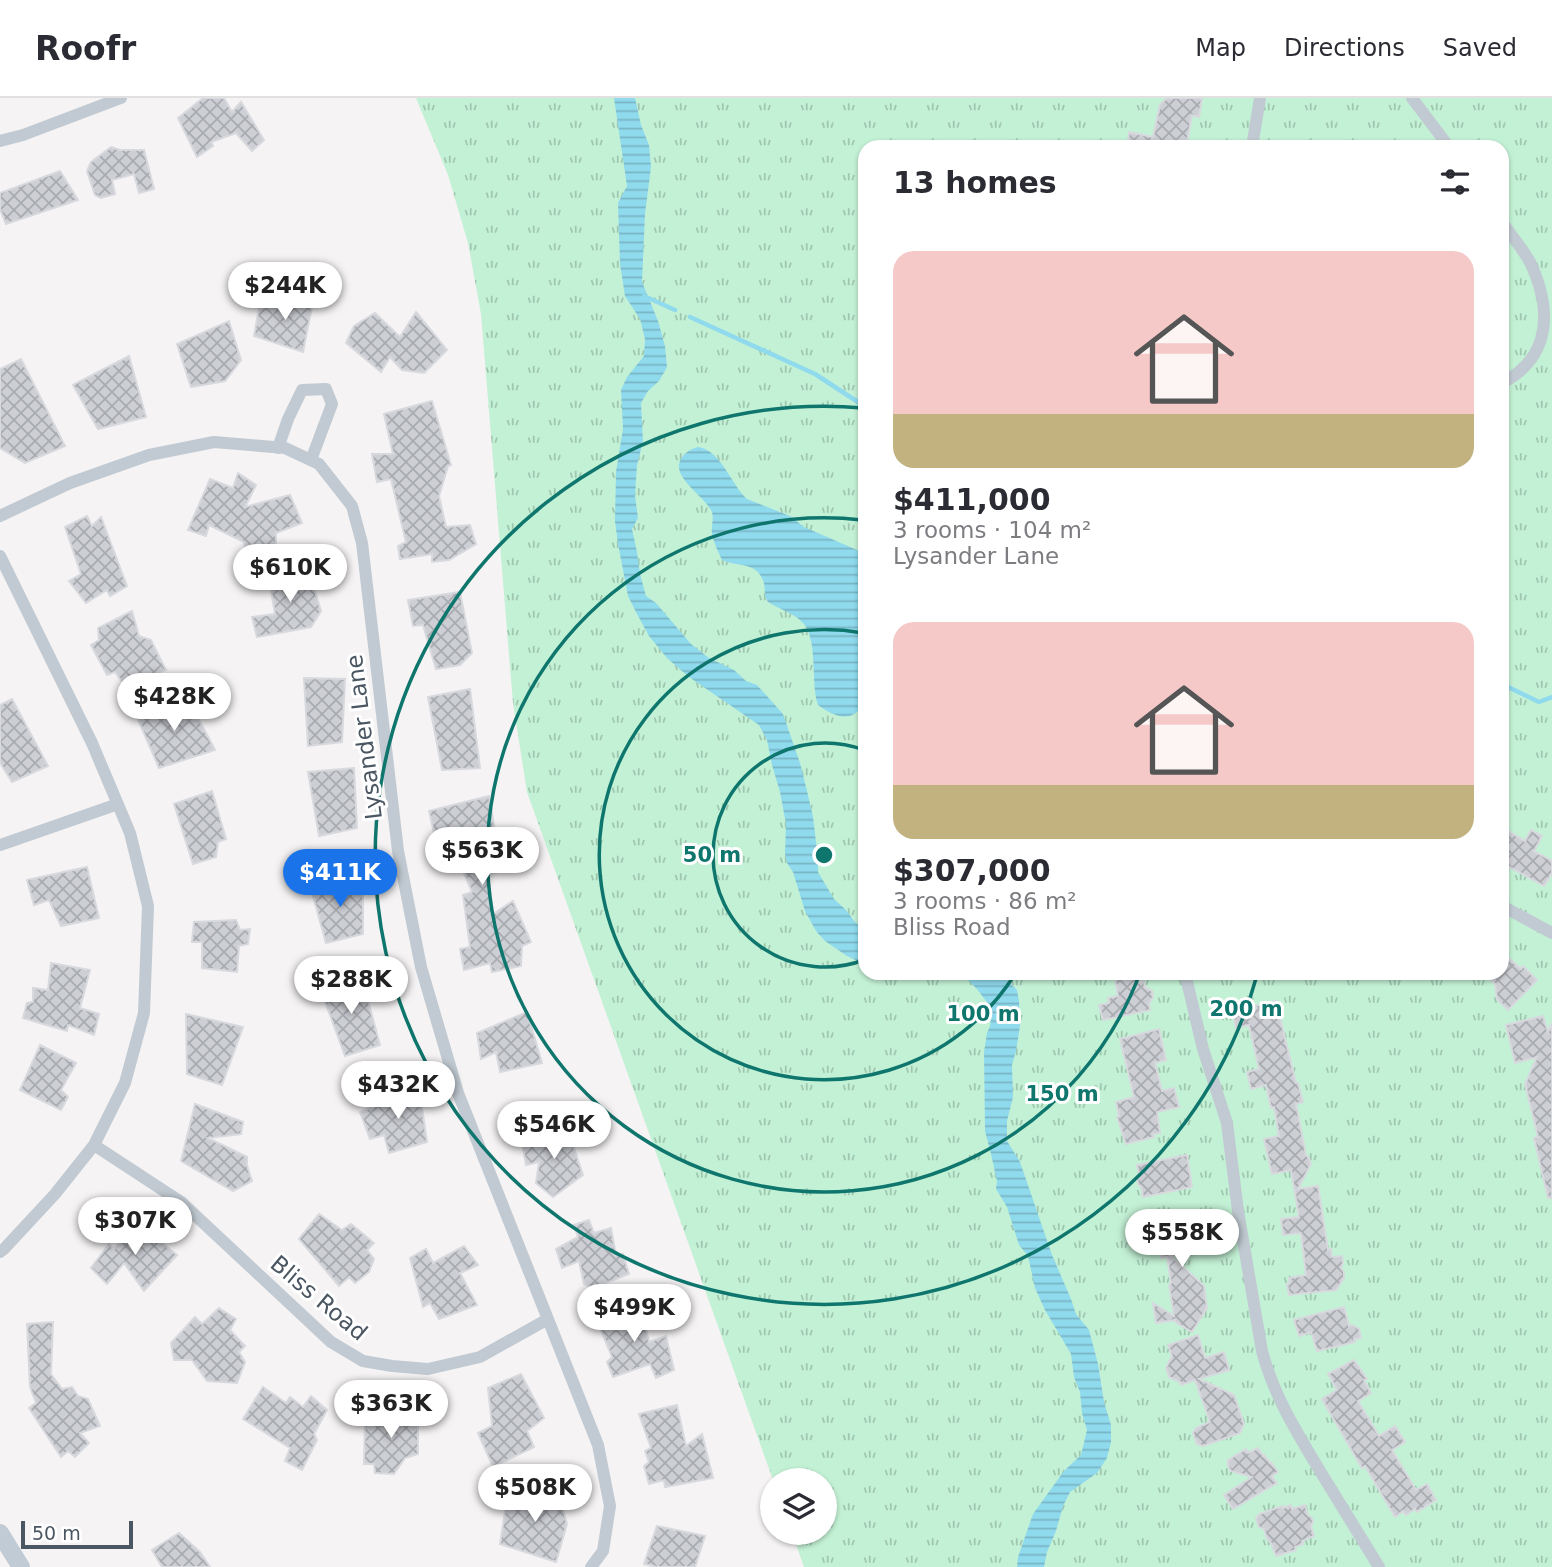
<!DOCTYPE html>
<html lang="en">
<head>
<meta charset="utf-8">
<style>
	body { margin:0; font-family:"DejaVu Sans",sans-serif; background:#f7f7f7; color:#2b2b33; height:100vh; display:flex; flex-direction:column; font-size:26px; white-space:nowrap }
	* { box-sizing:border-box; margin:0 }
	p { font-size:23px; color:#7c7c81 }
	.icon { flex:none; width:38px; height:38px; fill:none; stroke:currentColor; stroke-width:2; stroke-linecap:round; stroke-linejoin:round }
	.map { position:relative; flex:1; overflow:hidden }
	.panel { position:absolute; left:858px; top:42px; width:651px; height:840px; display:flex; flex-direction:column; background:#fff; border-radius:21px; box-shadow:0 2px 5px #0004 }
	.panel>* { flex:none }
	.tools { position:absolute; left:760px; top:1370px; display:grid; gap:14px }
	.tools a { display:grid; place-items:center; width:77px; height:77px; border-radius:50%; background:#fff; box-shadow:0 2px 5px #0004; font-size:35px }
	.scale { position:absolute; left:21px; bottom:18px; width:112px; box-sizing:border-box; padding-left:7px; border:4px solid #4a5661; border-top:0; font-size:19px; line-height:24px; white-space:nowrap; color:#4a5661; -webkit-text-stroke:5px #fff; paint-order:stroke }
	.price { position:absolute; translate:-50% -60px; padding:0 16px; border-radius:24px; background:#fff; color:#222; font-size:23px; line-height:46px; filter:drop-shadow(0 2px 4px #0008) }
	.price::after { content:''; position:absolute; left:50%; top:42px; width:21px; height:16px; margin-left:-10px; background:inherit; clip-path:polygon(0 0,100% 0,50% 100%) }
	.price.active { background:#1a73e8; color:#fff }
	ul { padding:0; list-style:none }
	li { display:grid; align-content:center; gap:14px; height:371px; padding:0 35px }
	li span { display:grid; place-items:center; height:217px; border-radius:21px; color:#555 }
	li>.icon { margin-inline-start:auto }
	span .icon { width:126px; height:126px; fill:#fffc; stroke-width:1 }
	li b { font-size:30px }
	h2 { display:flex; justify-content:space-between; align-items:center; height:84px; padding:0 35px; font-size:30px }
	header { display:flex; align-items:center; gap:42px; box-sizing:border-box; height:98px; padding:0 35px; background:#fff; border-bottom:2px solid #e1e1e2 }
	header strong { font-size:33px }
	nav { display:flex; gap:38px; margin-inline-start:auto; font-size:24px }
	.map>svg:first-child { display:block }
</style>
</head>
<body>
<header>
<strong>Roofr</strong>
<nav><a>Map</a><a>Directions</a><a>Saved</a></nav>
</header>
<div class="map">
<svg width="1552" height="1469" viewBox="0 0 1552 1469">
	<defs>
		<pattern id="grass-tufts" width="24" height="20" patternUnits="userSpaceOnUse" patternTransform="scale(1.75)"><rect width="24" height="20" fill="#c3f1d5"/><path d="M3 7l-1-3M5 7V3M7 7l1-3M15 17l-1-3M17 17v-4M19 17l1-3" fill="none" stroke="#a0c6b0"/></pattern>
		<pattern id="water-rules" width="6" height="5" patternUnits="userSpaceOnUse" patternTransform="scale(1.75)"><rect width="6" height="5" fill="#90daee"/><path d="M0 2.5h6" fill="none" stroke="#78b4c4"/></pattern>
		<pattern id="building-cross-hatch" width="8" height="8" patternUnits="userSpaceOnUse" patternTransform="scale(1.75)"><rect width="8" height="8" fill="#cdcfd5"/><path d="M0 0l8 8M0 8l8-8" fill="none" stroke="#a8abb0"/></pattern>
	</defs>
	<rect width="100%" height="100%" fill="#f5f3f3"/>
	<!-- grass -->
	<path fill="url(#grass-tufts)" fill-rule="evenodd" d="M416,0h1136v1469h-748l-12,-34h32v-53h-51l-246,-688 -14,-89 -32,-389 -13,-71 -20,-68zM864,49h638v826h-638z"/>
	<!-- water -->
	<path fill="url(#water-rules)" d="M614,0h21l6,27 8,20 2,22 -6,47 -3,68 16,39 7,25 2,21 -8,14 -11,10 -7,12 2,38 -6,24 -2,31 3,22 -6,11 5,23 3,22 6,22 10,7 35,41 18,14 25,12 12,11 11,4 26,29 17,49 7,28 6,26 5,41v14l16,27 12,11 9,12 9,7v35l-17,-8 -22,-15 -9,-10 -11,-20 -12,-39 -6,-9 -2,-9 1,-30 -6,-32 -8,-27 -5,-25 -8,-15 -70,-48 -22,-19 -18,-22 -12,-22 -9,-18 -10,-52 -3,-23 1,-49 7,-43 -2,-39 6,-13 17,-21 1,-17 -5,-20 -15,-23 -5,-32 -2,-61 9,-17z
		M698,349c23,3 34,39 49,52l43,17 14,11 60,26v148c-9,24 -30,16 -46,4 -8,-22 1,-67 -16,-83 -9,-9 -23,-13 -34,-20 -5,-7 -2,-14 -5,-22 -8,-19 -27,-13 -41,-20 -4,-8 -8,-17 -10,-26 -1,-7 2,-15 0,-22 -7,-16 -42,-35 -31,-53 4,-7 10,-10 17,-12z
		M955,875h45l17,17 2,11 1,25 -4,25 -4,14 1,32 -6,24v20l13,21 32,93 19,44 5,15 13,16 9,34 6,38 7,23v17l-4,16 -10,15 -27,19 -7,14 -7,25 -9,21 -3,15h-27l1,-10 15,-43 31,-43 17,-16 6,-25 -5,-17 -2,-21 -6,-15 -3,-23 -26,-44 -10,-22 -7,-32 -9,-11 -12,-38 -11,-18 1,-8 -6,-27 -6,-23 -1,-79 3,-19 3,-7 2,-13 -3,-8 -12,-16 -9,-9z"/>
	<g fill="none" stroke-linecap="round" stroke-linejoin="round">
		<!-- stream -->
		<path stroke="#90daee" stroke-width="4.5" d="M644,198l31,14
			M690,219l125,57 49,32
			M1502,586l37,18 13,-5"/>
	</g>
	<!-- building -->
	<path fill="url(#building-cross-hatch)" stroke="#d7d9de" stroke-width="2" d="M203,0h21l8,14 9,-10 23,38 -12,11 -16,-18 -25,9 2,4 -16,11 -19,-39z
		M1167,0h35l-3,19 -7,-2 -6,32h-59l2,-15 24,5 7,-33z
		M111,49l9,3h24l10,39 -15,4 -5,-19 -22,6 3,14 -14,4 -6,-3 -8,-24 4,-9z
		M60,73l18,29 -72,24 -6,-15v-16z
		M314,199l-11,55 -49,-16 6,-34z
		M416,214l31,38 -23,23 -22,-3 -12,-13 -9,15 -35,-29 8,-17 21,-13 25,24z
		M229,223l12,39 -16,21 -34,6 -14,-43z
		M129,258l17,61 -48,12 -25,-44z
		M21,261l44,87 -40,17 -25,-15v-79z
		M432,303l19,64 -3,1 -9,30 7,31 24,-2 6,19 -27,16 -17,2v-8l-32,5 -2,-13 8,-4 -15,-63 -14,3 -5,-28h21l-9,-40z
		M238,375l18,12 -11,22 45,-12 12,28 -26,10v15l-30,7 -2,-13 -35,-17 -3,11 -18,-6 22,-51 23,9z
		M87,418l5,10 9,-9 26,69 -17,10 -3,-6 -21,13 -17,-22 12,-7 -16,-47z
		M308,470l13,43 -10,16 -54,10 -5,-20 23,-3 -7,-41z
		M460,494l12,61 -12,12 -24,4 -13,-44 -10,1 -5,-26z
		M132,513l7,25 12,4 15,30 -42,14 -9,-12 -8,3 -16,-30 8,-5 -1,-12z
		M304,580l41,1 -3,63 -34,4z
		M470,591l10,79 -38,2 -14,-73z
		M176,599l20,17 19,36 -56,18 -23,-53z
		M12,601l36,67 -36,16 -12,-19v-58z
		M354,670l3,60 -38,8 -11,-64z
		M212,693l14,48 -8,3 -2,15 -23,7 -19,-60z
		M489,698l7,40 -2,29 -7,1 6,48 20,-13 18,41 -9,4 -1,20 -29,6 -2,-9 -26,7 -4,-21 10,-2 -7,-52 9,-3 -25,-59h-13l-5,-22z
		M1502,729l23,14 6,-11 11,6 -8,15 18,10v12l-8,13 -42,-23z
		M87,769l12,51 -38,8 -12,-26 -15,5 -7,-25z
		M363,780v56l-37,9 -15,-54z
		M236,822l4,10 10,-1 -2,15 -9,2 -2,26 -35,-4v-26h-10l2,-20z
		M1502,854l19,17 2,-3 14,14 -29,30 -11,-11 -2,-15 -12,-11h19z
		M51,865l39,7 -10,38 19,6 -5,21 -26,-10 -1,6 -44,-13 4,-15 6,-1v-14l15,2z
		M1124,875h15l2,9 3,-1 1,6 7,4 1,6 -4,7 1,6 -47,10 -4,-15 10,-2 -1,-5 10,-2 -4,-21z
		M362,880l18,67 -35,11 -25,-68z
		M1276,903l20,82h2l5,19 -7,2 10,51 3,3 2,6 -13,25 20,-3 10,64 3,-1 1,8 10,-1 1,7 -2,5 3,4v6l-8,12 -47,5 -2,-11 3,-1 -1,-5 17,-3 -5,-42 -18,2 -2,-16 18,-2 -8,-47 -19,4 -8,-35 15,-3 -5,-29 -3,1 -5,-23 -15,4 -4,-17 12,-3 -10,-44 -13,3 -4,-17z
		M527,914l15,51 -42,9 -4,-20 -15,7 -4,-26z
		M186,916l57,13 -21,58 -35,-11z
		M1543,918l5,16 4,-9v175h-4l-14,-60 4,-1 -13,-53 12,-27 -22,6 -9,-38z
		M1159,931l7,31 -11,3 7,28 12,-3 5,19 -22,5 3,21 -7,1 1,3 -28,7 -9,-27 2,-1 -3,-14 18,-5 -14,-58z
		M40,947l36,18 -15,27 7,7 -7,13 -41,-20z
		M419,989l8,55 -38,11 -5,-18 -14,4 -10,-27z
		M195,1006l48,18 -2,12 -33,4 39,19v8l5,16 -19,10 -52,-30z
		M567,1029l16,48 -30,22 -17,-14 3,-21 -13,3 -4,-22z
		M1187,1057l5,32 -49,10 -2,-10 -3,-3 -1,-7 2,-3 -2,-9z
		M1193,1115l1,4 5,-1 2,10 1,-1 1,6h3l2,13 -14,2 1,7 -24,3 33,30 3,22 -15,24 -17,-10v-2l-19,3 -3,-20 21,13 -5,-31 2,-2 -4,-26 -6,1 -6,-30h1l-1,-9z
		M319,1116l23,16 9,-6 23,19 -7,7 7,9 -5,13 -14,11 -6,-6 -10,9 -40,-47z
		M589,1122l5,13 17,-5 5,27 7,-1 6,20 -36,14 -9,-4 -5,-23 -17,7 -6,-19 22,-12 -4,-12z
		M137,1124l40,33 -33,36 -20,-28 -17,21 -16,-16 18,-24 5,5z
		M464,1148l14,19 -18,8 17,32 -38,14 -9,-16 -7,4 -13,-49 16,-9 7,14z
		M640,1205l9,39 17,-6 8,34 -18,8 -6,-14 -37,13 -6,-15 5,-5 -14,-34z
		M1344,1209l5,19 3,-1 7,4 2,9 -7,1 1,3 -38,9 -6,-19 -12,4 -5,-16z
		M219,1210l17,11 -6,11 15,16 -6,6 6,10 -8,21 -30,-2 -15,-21h-18l-3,-17 24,-26 7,7z
		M53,1224l-2,52 11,15 10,-2 6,9 10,3 12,27 -20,7 9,10 -14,14 -7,-6 -7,6 -32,-49 7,-5 -6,-16 -3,-63z
		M1198,1237l7,23 19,-6 5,18 -30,9 35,16 10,29 -4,9 -37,13 -6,-2 -4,-11 3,-5 14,-6 -15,-42 -14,5 -1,-3 -11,-5 -3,-9 6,-12 -4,-11z
		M1354,1262l13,19 -3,1 7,13 -13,8 21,35 16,-10 10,16 -13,8 24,40 11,-6 9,16 -19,12 -2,-3 -9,6 -3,-4 -8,6 -30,-51 -3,2 -6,-10 -34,-59 15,-9 -9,-16z
		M521,1276l23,44 -17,13 7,16 -41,20 -15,-34 14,-7 -4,-38z
		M263,1289l23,16 4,-6 13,10 8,-11 16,14 -13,24 3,6 -15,30 -17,-9 5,-13 -47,-29z
		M398,1306l20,6v44l-13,4 -11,16 -19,-1 -1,-9h-10l1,-46 31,2z
		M677,1307l9,41 16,-12 11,44 -48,9 -1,-7 -15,4 -5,-18 5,-4 -4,-11 6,-3 -12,-34z
		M1258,1350l5,8 1,-1 6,8 1,-1 7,10 -6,4 5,8h-2l-42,25 -9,-14 28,-18 -21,-6 -3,-5v-6l18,-11 2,4z
		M531,1387l29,13 7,26 -11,38 -56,-18 8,-52 17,8z
		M1291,1407l1,4 13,-4 3,10 4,3 1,4 -2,4 3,10 -12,5 1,3 -8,3 1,3 -20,6 -5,-13 -4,-4 -3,-10 -5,-2 -3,-8 3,-5 24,-8v2z
		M657,1428l48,10 -10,31h-38l-13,-3z
		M179,1435l21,19 10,15h-48l-10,-17z"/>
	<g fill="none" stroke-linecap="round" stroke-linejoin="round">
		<!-- street -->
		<path stroke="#c1cad2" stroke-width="12" d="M1412,0l37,49
			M0,43l23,-6 98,-37
			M1252,49l8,-49
			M1502,124c9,13 20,26 28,40 22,47 22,95 -28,121
			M278,350l10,-29 14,-29 24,-1 6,15 -21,56
			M0,418l70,-33 79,-28 65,-13 71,6 34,16 33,42 10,37 36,308 23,116 37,126 140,352 12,61 -7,45 -12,16
			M0,458l92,187 38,90 18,73 -4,107 -19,70 -31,62 -39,49 -51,55 -4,3
			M0,747l118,-41
			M1502,808l50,27
			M1185,875l18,76 24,74 11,88 24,140c12,45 34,80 58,120 20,32 39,64 59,96
			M94,1047l87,57 150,140 32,19 29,5 36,3 52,-12 68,-38"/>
		<!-- secondary -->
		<path stroke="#c1cbd6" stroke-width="18" d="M0,1435l21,34"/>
	</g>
	<!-- distance rings -->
	<g fill="none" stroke="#0f766e" stroke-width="3.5">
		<path d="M864 862A112 112 0 1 1 864 652"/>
		<path d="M1015 876A225 225 0 1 1 863 535"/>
		<path d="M1140 875A337 337 0 1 1 862 422"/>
		<path d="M1257 877A449 449 0 1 1 863 310"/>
	</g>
	<g text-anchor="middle" stroke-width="6" stroke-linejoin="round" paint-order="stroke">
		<!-- street labels -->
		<g font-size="23" fill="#4a5661" stroke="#fff">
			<text transform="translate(364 639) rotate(-97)" y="8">Lysander Lane</text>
			<text transform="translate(319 1200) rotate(40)" y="8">Bliss Road</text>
		</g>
	</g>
	<circle cx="824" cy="757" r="10" fill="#0f766e" stroke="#fff" stroke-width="3.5"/>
	<g font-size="21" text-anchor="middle" font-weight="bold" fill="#0f766e" stroke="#fff" stroke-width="6" stroke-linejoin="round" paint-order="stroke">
		<text x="712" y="764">50 m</text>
		<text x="1246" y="918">200 m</text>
		<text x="983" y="923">100 m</text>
		<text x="1062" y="1003">150 m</text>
	</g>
</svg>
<div class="tools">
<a><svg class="icon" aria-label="layers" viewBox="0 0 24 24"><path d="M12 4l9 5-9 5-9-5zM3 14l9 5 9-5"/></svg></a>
</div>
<div class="scale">50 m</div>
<b class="price" style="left:285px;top:224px">$244K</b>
<b class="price" style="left:290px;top:506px">$610K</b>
<b class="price" style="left:174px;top:635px">$428K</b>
<b class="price" style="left:482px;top:789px">$563K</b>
<b class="price active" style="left:340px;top:811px">$411K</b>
<b class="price" style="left:351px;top:918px">$288K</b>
<b class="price" style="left:398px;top:1023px">$432K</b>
<b class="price" style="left:554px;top:1063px">$546K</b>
<b class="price" style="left:135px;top:1159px">$307K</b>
<b class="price" style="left:1182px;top:1171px">$558K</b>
<b class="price" style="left:634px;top:1246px">$499K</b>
<b class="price" style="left:391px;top:1342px">$363K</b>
<b class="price" style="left:535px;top:1426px">$508K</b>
<section class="panel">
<h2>13 homes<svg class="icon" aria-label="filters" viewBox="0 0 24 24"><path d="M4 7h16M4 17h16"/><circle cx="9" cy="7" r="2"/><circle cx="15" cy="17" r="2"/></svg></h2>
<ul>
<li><span style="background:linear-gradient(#f6c9c9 75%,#c2b280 0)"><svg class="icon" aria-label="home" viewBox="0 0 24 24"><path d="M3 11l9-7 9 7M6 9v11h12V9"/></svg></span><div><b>$411,000</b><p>3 rooms · 104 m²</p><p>Lysander Lane</p></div></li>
<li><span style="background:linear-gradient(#f6c9c9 75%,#c2b280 0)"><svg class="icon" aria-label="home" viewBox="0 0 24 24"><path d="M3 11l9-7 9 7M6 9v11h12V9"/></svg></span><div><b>$307,000</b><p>3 rooms · 86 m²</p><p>Bliss Road</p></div></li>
</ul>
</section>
</div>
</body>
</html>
